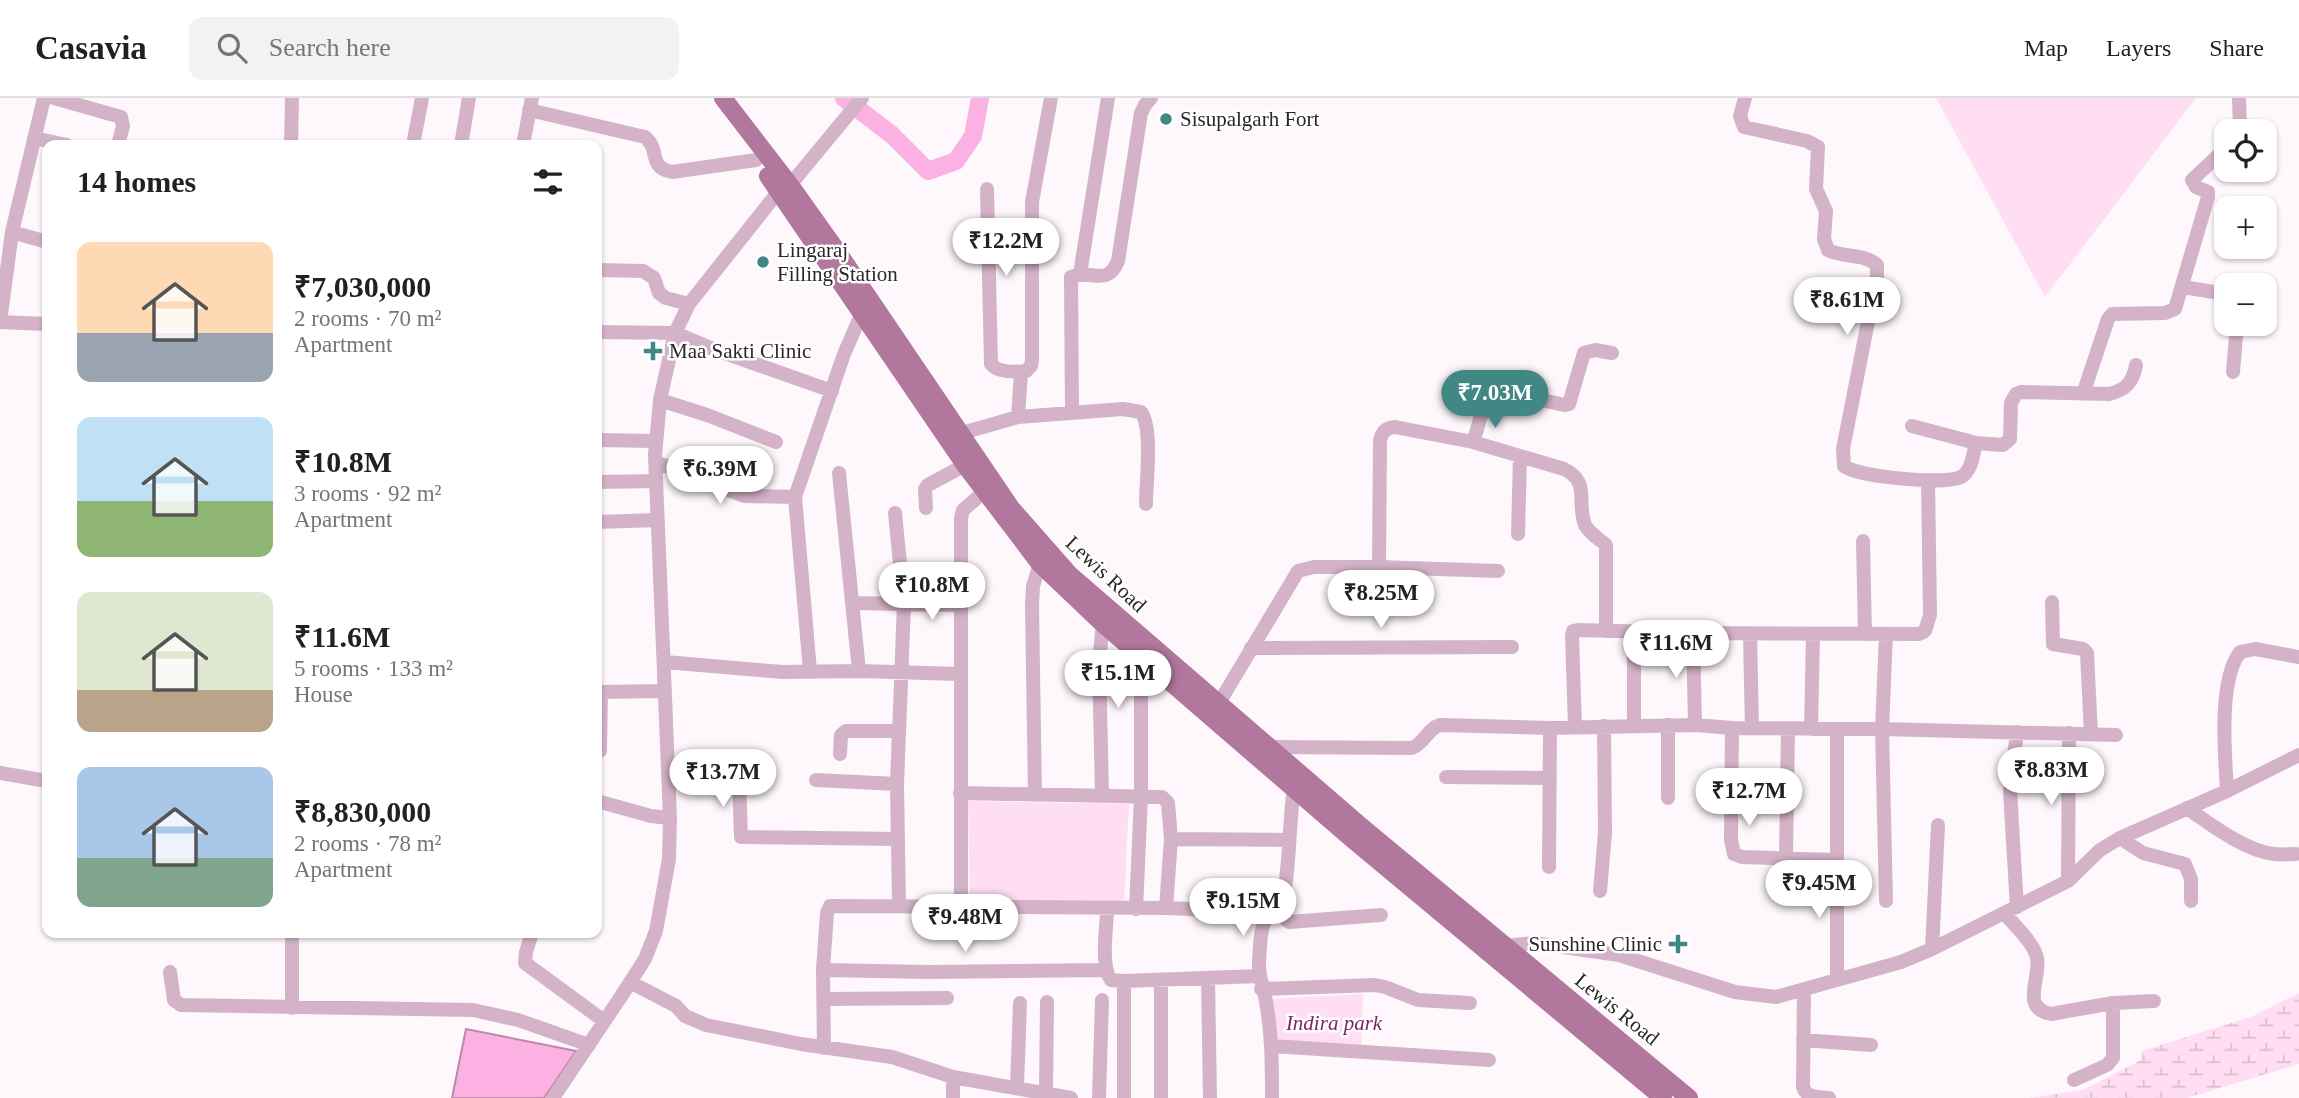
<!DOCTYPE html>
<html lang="en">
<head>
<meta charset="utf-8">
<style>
	body { margin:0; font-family:"Times New Roman",serif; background:#f2f2f2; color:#202124; height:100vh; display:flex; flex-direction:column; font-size:26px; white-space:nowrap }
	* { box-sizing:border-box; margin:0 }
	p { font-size:23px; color:#757577 }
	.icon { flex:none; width:38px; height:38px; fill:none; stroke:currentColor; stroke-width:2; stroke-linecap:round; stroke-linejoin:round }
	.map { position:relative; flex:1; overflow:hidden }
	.panel { position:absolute; left:42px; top:42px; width:560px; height:798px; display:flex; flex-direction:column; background:#fff; border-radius:14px; box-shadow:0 2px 5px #0004 }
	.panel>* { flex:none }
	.buttons { position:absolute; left:2214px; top:21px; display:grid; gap:14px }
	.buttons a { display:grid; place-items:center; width:63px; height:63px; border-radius:14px; background:#fff; box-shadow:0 2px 5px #0004; font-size:35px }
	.price { position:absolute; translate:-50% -60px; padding:0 16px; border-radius:24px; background:#fff; color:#222; font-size:23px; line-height:46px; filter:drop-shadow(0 2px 4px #0008) }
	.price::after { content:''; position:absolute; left:50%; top:42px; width:21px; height:16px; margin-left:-10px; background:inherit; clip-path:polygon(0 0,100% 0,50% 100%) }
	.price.selected { background:#418884; color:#fff }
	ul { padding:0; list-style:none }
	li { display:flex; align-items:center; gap:21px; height:175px; padding:0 35px }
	li span { display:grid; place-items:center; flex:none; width:196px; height:140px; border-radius:14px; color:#555 }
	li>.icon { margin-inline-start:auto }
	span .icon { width:84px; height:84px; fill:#fffc; stroke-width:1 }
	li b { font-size:30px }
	h2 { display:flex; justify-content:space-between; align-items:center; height:84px; padding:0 35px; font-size:30px }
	header { display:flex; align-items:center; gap:42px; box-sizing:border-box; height:98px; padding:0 35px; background:#fff; border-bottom:2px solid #e0e0e0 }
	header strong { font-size:33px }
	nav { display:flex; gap:38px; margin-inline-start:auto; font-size:24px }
	.search { width:490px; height:63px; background:#f2f2f2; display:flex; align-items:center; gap:18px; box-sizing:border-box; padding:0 24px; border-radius:14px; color:#757577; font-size:26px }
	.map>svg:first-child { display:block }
</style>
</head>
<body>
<header>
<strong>Casavia</strong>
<div class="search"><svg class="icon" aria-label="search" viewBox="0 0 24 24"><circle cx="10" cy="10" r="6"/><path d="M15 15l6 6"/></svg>Search here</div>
<nav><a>Map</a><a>Layers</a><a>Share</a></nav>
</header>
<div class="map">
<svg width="2299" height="1000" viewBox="0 0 2299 1000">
	<defs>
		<pattern id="wetland-marsh" width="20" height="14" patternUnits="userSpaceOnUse" patternTransform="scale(1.75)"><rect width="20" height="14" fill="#ffddf2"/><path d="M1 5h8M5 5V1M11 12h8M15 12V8" fill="none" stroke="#dbbed0"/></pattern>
	</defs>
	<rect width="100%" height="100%" fill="#fef7fb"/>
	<!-- green -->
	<path fill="#ffddf2" d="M1936,0h260l-151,199z
		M968,703l161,3 -5,100 -154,-2z
		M1363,896l-2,56 -85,-3 -7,-48z"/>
	<!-- wetland -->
	<path fill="url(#wetland-marsh)" d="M2299,895v71l-112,34h-158l54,-8 58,-30v-9l110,-34z"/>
	<!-- water -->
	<path fill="#fbb2e2" stroke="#bd88aa" stroke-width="2" d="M466,931l110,22 -32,47h-92z"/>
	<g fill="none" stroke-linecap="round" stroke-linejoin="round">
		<!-- river -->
		<path stroke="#fbb2e2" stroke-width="18" d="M844,0l48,37 36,36 28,-10 17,-25 7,-38"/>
		<!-- minor -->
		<path stroke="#d4b3c8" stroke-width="14" d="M54,0l67,19 2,9 -5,19
			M1745,0l-5,18 4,11 63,14 11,6 -2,42 10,22 -2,28 4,11c15,8 36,3 49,15v11l-34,173 1,17c14,11 101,19 117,11 11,-6 12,-23 15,-34
			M2239,0l1,33
			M529,12l116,27c16,13 2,30 27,35l84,-12
			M34,40l33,7
			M291,47l1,-47
			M413,47l9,-47
			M461,47l8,-47
			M523,47l9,-47
			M790,87l72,-87
			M987,91l4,175c7,9 25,8 35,7l5,-5 1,-6v-158l19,-104
			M12,134l35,10
			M597,172l46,1 11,7 5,15 7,5 23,6
			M1080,176l28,-176
			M2183,189l43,7
			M0,224l12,-90 32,-134
			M0,224l47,2
			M597,234l78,1 38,16 119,42
			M2233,274l4,-48
			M2083,296l25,-75 4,-5 53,-1 10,-4 33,-112v-5l-12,-5 -4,-7 34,-32
			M660,302l47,15 69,27
			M1072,314l-1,-135c19,-9 36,11 47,-16l23,-148 4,-8 6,-7
			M1018,319l3,-45
			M1912,328l64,17 27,2 7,-6 1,-36 5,-9 5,-2 88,2c17,-4 24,-12 27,-29
			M962,335l56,-16 105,-8 18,3c12,16 5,70 5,92
			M597,342l58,1
			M1473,344c4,-10 6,-22 10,-32 12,-24 60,-9 82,-5l4,-1 15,-51 11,-3 17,3
			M656,364l88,34 51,1
			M839,375l20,198
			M597,384l59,-1
			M926,410l-1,-19 3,-4 37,-20
			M895,415l9,91 -7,180 2,121
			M597,424l60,-2
			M1518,436l2,-78
			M1863,443l2,93
			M1379,469l1,-126c2,-9 5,-13 15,-14l78,15 91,27c27,13 12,33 21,56 4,8 14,14 21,20v86
			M2052,504l1,42 30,5 4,4 4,81
			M852,505l109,2
			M1634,535v92
			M1693,535l2,92
			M1750,536l2,94
			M1251,550l261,-1
			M665,564l117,10 77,-1 100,3
			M810,573l-15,-174 49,-143 18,-41
			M597,594l68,-1
			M1219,605l79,-132 16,-4h65l119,4
			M1668,627v73
			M1575,629l-3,-91 1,-5 5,-1 115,3 226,1 6,-3 5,-16 -2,-135
			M1732,630l-1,112 3,14 8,3 94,3
			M1811,631l2,-95
			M1837,631v250
			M2017,634l-7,59 7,116
			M1268,649l144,1c13,-5 15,-19 28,-23l110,3 145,-3 37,3 150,1 234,6
			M600,653l1,-59
			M840,656l1,-19 5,-4h53
			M0,675l47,8
			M1446,679l103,1
			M739,681l2,58 157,2
			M816,682l81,4
			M2227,693c-2,-36 -9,-110 13,-139l15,-3 44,8
			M960,695l202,4 6,6 3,36 -5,69
			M1035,697l-3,-190 1,-19 7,-22
			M1102,697l-3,-134 4,-37
			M597,703l54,15 19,2
			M2187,710c23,16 58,43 87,46 7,1 15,0 22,0
			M2120,740l23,15 42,11 6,15v22
			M1171,741l117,1
			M1786,759l2,-128
			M1549,769l1,-139
			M2068,783l1,-148
			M1600,793l5,-58 -1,-107
			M1886,803l-4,-172 4,-95
			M961,808v-388l2,-8 22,-19
			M1278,808l4,10 7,6 92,-7
			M1107,811c0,19 -7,56 4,71l13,1 135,-5
			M1136,811l5,-113v-102l5,-33
			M2005,816c10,12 29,29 32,44 4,21 -17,50 14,56l62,-11 41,-2
			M292,835v75
			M532,835l-6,19 -1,11 79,58
			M1505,848l30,-3 84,12 116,37 41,5 125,-35 31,-13 136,-68 32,-31 20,-12 107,-47 72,-36
			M1932,851l6,-124
			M823,872l106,2 177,-2
			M170,874l4,28 7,5 292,5 45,10 71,25
			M1208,880l2,120
			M1124,883v117
			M630,884l46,24 9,10 21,9 95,19 91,13 61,20 118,21
			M1261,891l114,-4 10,2 33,13 52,3
			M1804,891l-1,98c3,11 16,10 26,11
			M824,901l123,-1
			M1803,942l68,5
			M1272,948l217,14
			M824,950l-1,-78 4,-57 3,-7 336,2 103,4
			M953,979v21
			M2074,982l33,-15 6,-7v-55
			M1017,990l3,-85
			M1046,994l1,-90
			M553,1000l69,-103 23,-36 11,-28 13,-72 1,-41 -15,-363 5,-55 15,-67 14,-29 90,-113
			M1099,1000l3,-98
			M1161,1000v-118
			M1272,1000c0,-32 0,-64 -6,-96 -2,-16 -8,-24 -7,-41 1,-15 1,-34 9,-47 5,-8 14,-9 16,-20 6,-34 5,-71 10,-106"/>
		<!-- major -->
		<path stroke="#b1779d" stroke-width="18" d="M723,0l67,87 47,66 174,257 58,66 293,253 327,271
			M768,78l197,289 75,99 63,60 249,215 311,259"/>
	</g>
	<!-- markers -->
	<g fill="#418884" stroke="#fff" stroke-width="2.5">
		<circle cx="1166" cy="21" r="7"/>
		<circle cx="763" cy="164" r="7"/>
		<path d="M649.5 242.5h7v7h7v7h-7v7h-7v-7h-7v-7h7z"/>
		<path d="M1674.5 835.5h7v7h7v7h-7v7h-7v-7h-7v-7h7z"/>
	</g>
	<g text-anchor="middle" stroke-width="5" stroke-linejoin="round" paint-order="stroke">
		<!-- poi labels -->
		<g font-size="21" fill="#2b2729" stroke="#fff" text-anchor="start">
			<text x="1180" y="28">Sisupalgarh Fort</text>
			<text x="777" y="159">Lingaraj<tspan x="777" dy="24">Filling Station</tspan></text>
			<text x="669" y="260">Maa Sakti Clinic</text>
			<text x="1662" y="853" text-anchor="end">Sunshine Clinic</text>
		</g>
		<!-- street labels -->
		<g font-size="21" fill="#2b2729" stroke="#fff">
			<text transform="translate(1106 476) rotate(43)" y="7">Lewis Road</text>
			<text transform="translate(1617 911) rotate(39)" y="7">Lewis Road</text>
		</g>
		<!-- park labels -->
		<g font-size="21" font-style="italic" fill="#792663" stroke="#fff">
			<text x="1334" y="932">Indira park</text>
		</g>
	</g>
</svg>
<div class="buttons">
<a><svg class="icon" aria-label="locate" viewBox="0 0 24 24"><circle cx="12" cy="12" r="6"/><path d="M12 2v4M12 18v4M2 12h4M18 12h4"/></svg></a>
<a>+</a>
<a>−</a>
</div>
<b class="price" style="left:1006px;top:180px">₹12.2M</b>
<b class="price" style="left:1847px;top:239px">₹8.61M</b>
<b class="price selected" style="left:1495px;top:332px">₹7.03M</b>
<b class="price" style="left:720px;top:408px">₹6.39M</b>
<b class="price" style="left:932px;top:524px">₹10.8M</b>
<b class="price" style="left:1381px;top:532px">₹8.25M</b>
<b class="price" style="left:1676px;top:582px">₹11.6M</b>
<b class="price" style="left:1118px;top:612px">₹15.1M</b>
<b class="price" style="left:2051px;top:709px">₹8.83M</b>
<b class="price" style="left:723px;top:711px">₹13.7M</b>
<b class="price" style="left:1749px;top:730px">₹12.7M</b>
<b class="price" style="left:1819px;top:822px">₹9.45M</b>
<b class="price" style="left:1243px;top:840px">₹9.15M</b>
<b class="price" style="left:965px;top:856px">₹9.48M</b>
<section class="panel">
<h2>14 homes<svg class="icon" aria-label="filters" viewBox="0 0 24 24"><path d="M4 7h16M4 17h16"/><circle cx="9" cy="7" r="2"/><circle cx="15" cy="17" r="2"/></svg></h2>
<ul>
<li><span style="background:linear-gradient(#ffd9b3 65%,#9aa5b1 0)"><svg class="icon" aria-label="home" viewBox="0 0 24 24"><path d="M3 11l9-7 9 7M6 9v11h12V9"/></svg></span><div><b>₹7,030,000</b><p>2 rooms · 70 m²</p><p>Apartment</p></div></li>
<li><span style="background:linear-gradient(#bfe0f5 60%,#8fb573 0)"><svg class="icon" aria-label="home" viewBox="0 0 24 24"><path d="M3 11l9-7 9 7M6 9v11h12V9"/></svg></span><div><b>₹10.8M</b><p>3 rooms · 92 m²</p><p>Apartment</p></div></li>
<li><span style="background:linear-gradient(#dfe7d0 70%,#b9a48a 0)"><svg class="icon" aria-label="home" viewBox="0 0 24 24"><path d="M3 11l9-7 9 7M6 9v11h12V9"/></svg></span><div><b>₹11.6M</b><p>5 rooms · 133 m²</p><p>House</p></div></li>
<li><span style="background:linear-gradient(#a9c7e8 65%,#7fa58c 0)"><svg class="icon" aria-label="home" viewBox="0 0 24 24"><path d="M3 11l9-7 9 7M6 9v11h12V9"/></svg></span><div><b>₹8,830,000</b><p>2 rooms · 78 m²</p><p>Apartment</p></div></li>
</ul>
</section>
</div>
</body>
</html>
